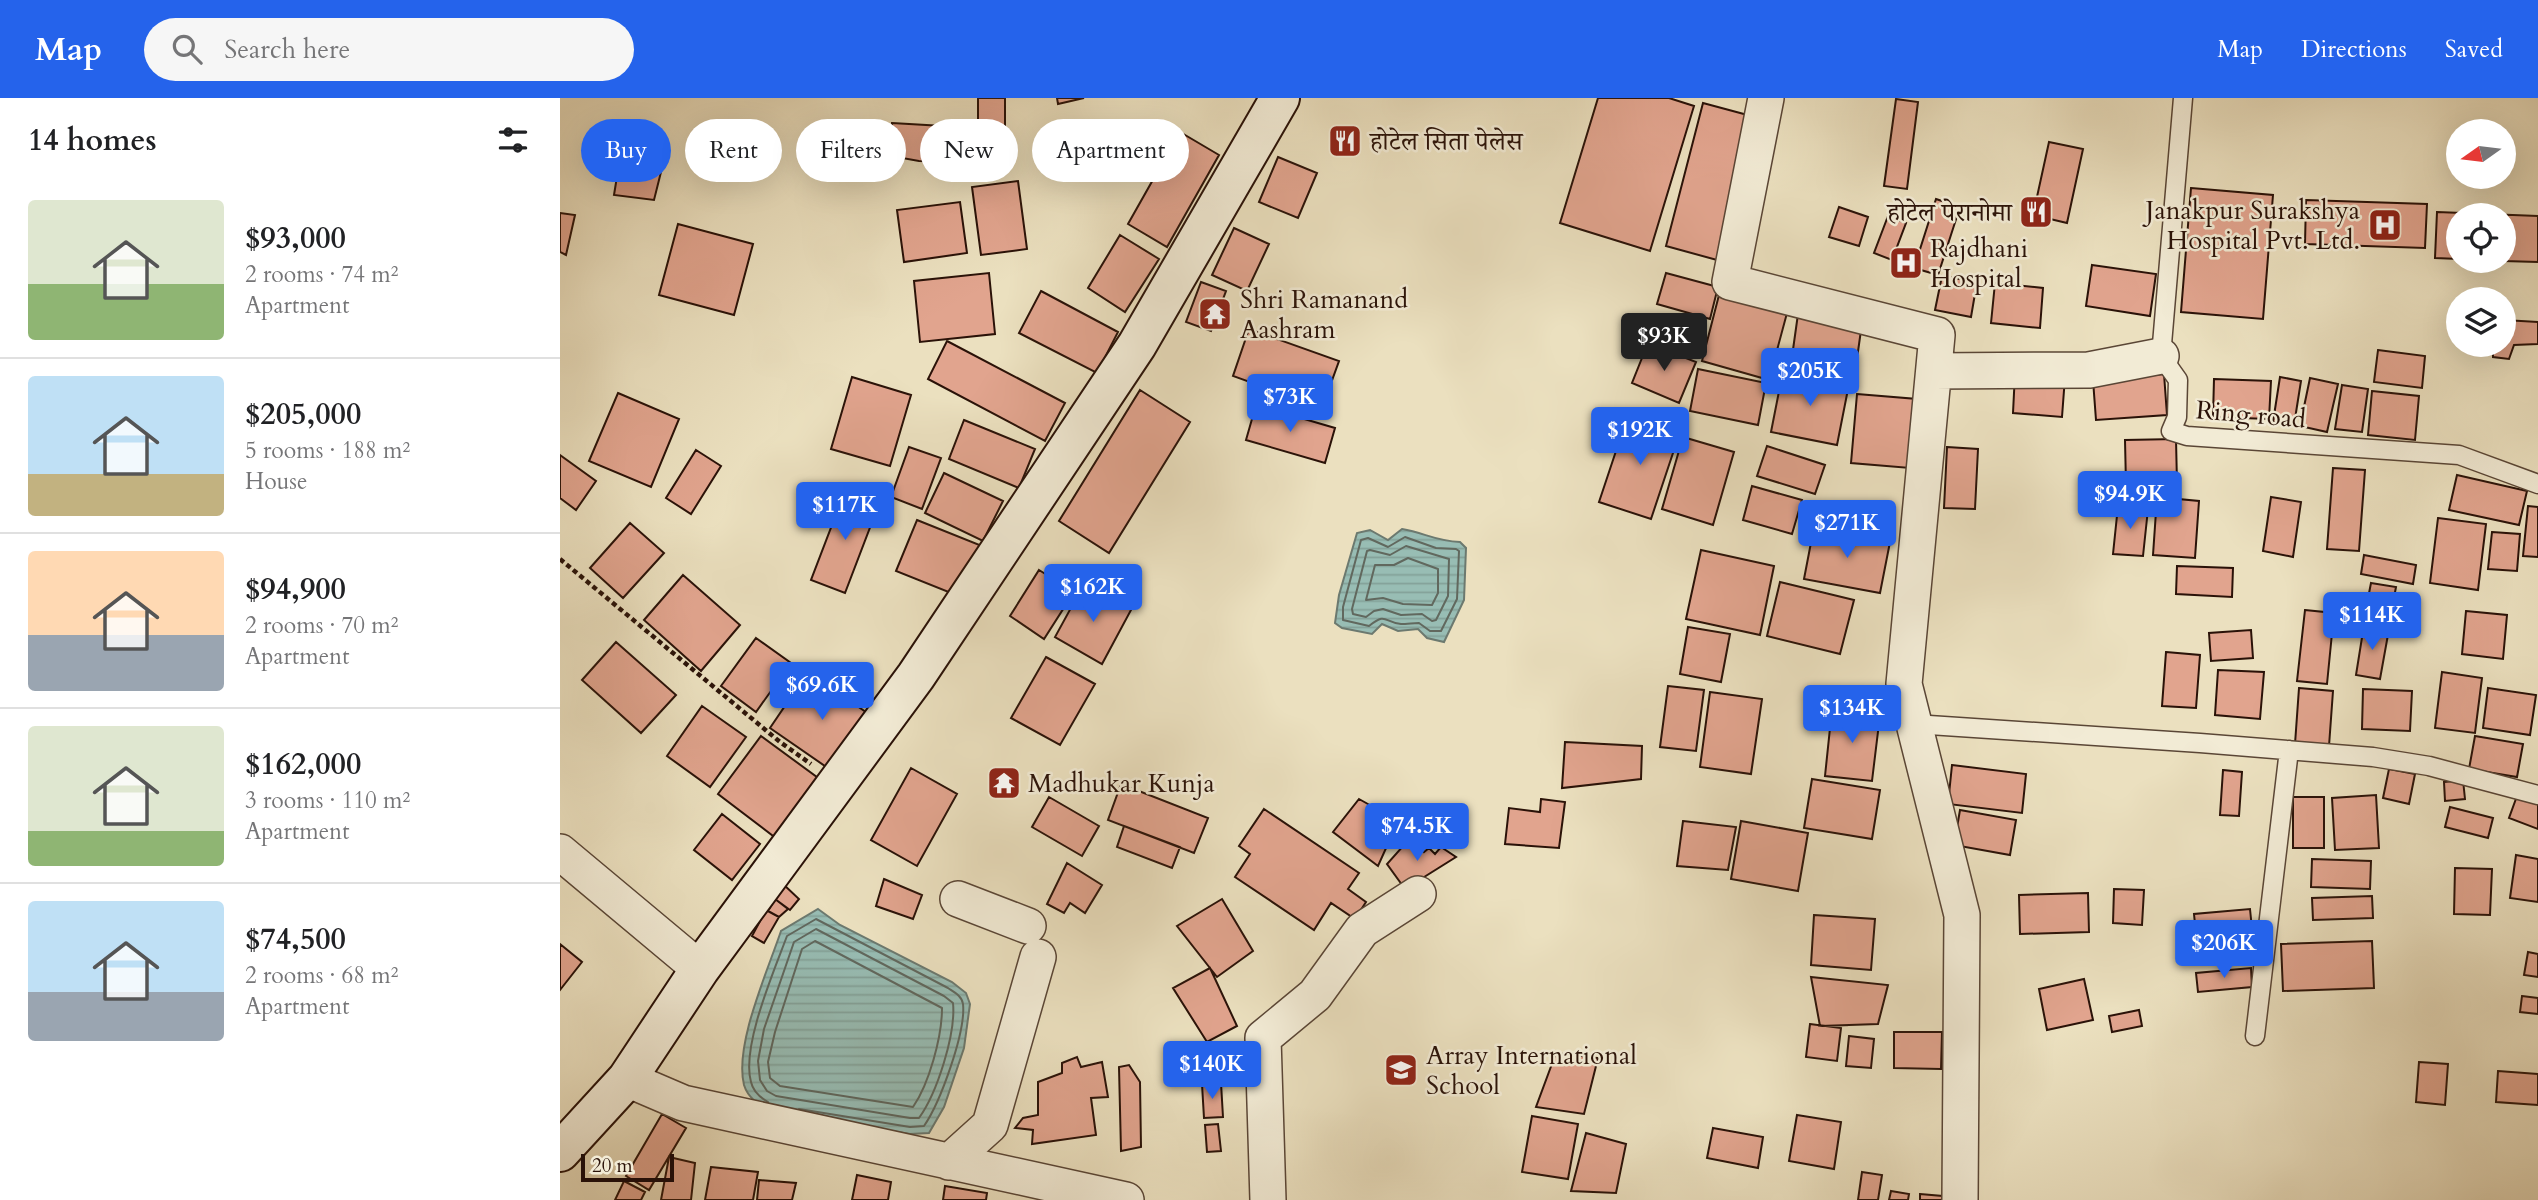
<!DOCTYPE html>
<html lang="en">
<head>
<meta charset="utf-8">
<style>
	body { margin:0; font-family:Cardo,"Noto Serif Devanagari",serif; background:#f6f6f6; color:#202124; height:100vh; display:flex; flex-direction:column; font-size:26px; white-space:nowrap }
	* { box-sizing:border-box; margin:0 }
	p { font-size:23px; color:#757577 }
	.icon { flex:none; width:38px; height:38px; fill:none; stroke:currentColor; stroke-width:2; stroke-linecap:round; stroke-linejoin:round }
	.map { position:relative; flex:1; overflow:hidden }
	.drawer { display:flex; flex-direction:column; background:#fff; width:560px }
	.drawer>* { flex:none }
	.top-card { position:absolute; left:21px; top:21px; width:665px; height:63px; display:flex; gap:14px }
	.needle { width:46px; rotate:256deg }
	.controls { position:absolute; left:1886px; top:21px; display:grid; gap:14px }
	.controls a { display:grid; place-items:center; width:70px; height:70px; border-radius:50%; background:#fff; box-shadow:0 7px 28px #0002; font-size:35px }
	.scale { position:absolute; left:21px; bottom:18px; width:93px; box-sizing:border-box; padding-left:7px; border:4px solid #2a1208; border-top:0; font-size:19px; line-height:24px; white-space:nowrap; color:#2a1208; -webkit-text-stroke:5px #f2ebd5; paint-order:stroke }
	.price { position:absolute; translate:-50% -60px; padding:0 16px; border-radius:7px; background:#2563eb; color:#fff; font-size:23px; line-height:46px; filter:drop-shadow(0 2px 4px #0008) }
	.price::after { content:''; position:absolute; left:50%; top:42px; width:21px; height:16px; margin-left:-10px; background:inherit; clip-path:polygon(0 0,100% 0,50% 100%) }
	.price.active { background:#222; color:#fff }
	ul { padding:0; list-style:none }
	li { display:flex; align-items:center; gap:21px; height:175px; padding:0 28px }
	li+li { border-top:2px solid #e0e0e0 }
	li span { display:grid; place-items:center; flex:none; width:196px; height:140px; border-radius:7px; color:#555 }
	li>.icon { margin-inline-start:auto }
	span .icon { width:84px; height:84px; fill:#fffc; stroke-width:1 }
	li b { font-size:30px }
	h2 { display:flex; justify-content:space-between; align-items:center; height:84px; padding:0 28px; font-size:30px }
	.chip { padding:0 24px; border-radius:32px; background:#fff; box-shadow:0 7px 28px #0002; font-size:24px; line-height:63px }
	.chip.active { background:#2563eb; color:#fff }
	header { display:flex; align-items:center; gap:42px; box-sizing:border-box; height:98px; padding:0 35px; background:#2563eb; color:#fff }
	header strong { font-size:33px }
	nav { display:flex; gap:38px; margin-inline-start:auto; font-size:24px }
	.search { width:490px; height:63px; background:#f6f6f6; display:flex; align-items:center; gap:18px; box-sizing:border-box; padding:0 24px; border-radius:38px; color:#757577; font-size:26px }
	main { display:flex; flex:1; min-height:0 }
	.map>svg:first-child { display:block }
</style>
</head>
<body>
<header>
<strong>Map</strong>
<div class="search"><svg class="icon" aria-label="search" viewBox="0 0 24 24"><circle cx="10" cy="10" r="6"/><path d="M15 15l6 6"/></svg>Search here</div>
<nav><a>Map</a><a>Directions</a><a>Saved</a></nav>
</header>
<main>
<section class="drawer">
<h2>14 homes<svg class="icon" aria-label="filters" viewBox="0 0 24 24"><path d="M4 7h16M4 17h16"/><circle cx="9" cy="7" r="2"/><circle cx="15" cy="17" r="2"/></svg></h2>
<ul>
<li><span style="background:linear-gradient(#dfe7d0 60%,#8fb573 0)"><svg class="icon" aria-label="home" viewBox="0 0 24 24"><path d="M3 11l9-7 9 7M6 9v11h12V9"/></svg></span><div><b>$93,000</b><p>2 rooms · 74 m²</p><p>Apartment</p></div></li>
<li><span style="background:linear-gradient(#bfe0f5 70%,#c2b280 0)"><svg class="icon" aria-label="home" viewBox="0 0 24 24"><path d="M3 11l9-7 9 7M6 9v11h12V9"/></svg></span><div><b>$205,000</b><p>5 rooms · 188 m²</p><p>House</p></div></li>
<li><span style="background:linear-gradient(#ffd9b3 60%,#9aa5b1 0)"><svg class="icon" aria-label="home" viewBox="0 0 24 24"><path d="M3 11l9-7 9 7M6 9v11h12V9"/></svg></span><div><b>$94,900</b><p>2 rooms · 70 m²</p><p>Apartment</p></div></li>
<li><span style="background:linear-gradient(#dfe7d0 75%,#8fb573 0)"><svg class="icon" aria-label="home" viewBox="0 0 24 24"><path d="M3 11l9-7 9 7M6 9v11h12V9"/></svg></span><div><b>$162,000</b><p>3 rooms · 110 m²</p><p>Apartment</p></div></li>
<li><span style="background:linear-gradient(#bfe0f5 65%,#9aa5b1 0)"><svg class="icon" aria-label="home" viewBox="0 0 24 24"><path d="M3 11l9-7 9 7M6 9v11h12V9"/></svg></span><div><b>$74,500</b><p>2 rooms · 68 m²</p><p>Apartment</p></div></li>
</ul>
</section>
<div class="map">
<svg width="1978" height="1102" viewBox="0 0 1978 1102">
	<defs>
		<pattern id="water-rules" width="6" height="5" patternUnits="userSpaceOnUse" patternTransform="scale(1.75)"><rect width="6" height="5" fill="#98bdb4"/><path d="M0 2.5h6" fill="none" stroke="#83a199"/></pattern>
	</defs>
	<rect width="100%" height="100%" fill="#ebe0bf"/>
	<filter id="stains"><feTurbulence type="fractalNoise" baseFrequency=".00286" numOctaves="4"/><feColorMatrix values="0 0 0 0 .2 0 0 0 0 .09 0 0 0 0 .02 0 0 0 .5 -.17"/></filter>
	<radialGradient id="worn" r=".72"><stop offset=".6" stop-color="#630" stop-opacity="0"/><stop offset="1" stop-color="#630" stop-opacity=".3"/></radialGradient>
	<!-- water -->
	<path fill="url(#water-rules)" stroke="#6c796f" stroke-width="2" d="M842,431c23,4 33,12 58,13l6,6 -2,52 -20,42 -17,-4 -9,-9 -20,2 -16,-7 -10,10 -30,-6 -7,-5 4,-28 18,-62 13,-3 18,10z
		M258,811l22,16 112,57 14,11 4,11 -6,44 -20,59 -15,26 -19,1 -140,-23c-11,-6 -22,-13 -26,-26 -10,-40 24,-115 37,-154z"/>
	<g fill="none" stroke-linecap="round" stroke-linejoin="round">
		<!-- shore -->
		<path stroke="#61685e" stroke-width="2" d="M845,439l31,11 20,1 3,2 -2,48 -16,32h-11l-11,-8c-5,0 -12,1 -18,1 -18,-2 -14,-12 -32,2l-26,-6v-13l18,-67 7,-2 20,9z
			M846,448l43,13 -1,37 -12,24 -4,1 -10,-7 -21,1 -18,-6 -9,2 -8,6 -13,-3 -1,-5 15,-58 3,-1 20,5z
			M848,460l30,11v24l-6,12 -29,-1 -20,-6 -17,2 9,-35h19z
			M256,831l128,67 9,7c3,31 -16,90 -34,115h-9l-134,-22 -9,-5 -7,-11 -2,-19 6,-32 30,-87z
			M255,843l127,67c0,29 -13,76 -29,99l-133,-21 -10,-8 -2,-16 7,-30 27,-83z
			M208,1004c-7,-4 -15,-11 -17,-20 -10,-35 23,-111 36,-146l29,-17 132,69c6,4 14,8 15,16 3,28 -23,99 -39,122l-14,1 -111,-18"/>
	</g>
	<!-- building -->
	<path fill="#e1a48e" stroke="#2a1208" stroke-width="2" d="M418,0h27v64h-27z
		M497,0h27l-26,6z
		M1038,0h71l25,8 -44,145 -90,-28z
		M1336,1l22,3 -11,87 -23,-3z
		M1143,5l52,14 -38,143 -51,-14z
		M332,25l85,5 -3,35 -55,-2 -28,-5z
		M620,34l39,23 -52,92 -39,-23z
		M1489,44l34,7 -16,74 -34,-8z
		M61,54l43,8 -10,40 -40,-5z
		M718,59l39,16 -19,45 -39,-16z
		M458,83l9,68 -46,6 -9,-68z
		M1631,90l82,7 -10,124 -82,-7z
		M1376,101l24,8 -22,68 -24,-7z
		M1746,102l121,4 -2,44 -120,-4z
		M400,104l7,51 -63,9 -7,-52z
		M1279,109l29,10 -9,29 -30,-9z
		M1877,114l101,4v46l-34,-1v-46h-45v44l-24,-1z
		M0,115l15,2 -9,40 -6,-3z
		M1328,118l18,7 -14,37 -18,-7z
		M118,126l75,20 -19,71 -75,-20z
		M674,130l35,16 -22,47 -35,-16z
		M560,137l39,24 -34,53 -37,-24z
		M1532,167l64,9 -6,42 -64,-10z
		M429,175l6,61 -75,8 -6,-61z
		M1106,175l52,14 -8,32 -53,-15z
		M1382,178l35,6 -6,35 -36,-7z
		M641,184l25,9 -15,40 -25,-9z
		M1435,185l48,5 -3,40 -49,-5z
		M481,193l77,41 -21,41 -78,-40z
		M1159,197l68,18 -18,67 -67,-19z
		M1238,216l64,9 -8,57 -64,-9z
		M1944,222l34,2v22l-24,1 -5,14 -16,-2v-12h11z
		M689,231l90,32 -17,47 -89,-32z
		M387,243l118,62 -20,38 -117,-62z
		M1088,245l48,19 -17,41 -47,-20z
		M1818,252l47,6 -3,32 -48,-6z
		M1138,271l68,14 -8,42 -68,-14z
		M1223,273l66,13 -12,61 -66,-13z
		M1455,275l50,4 -3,40 -49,-4z
		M1604,276l3,41 -71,5 -3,-40z
		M292,279l59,18 -21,71 -59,-17z
		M1720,279l21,4 -7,44 -21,-3z
		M1750,280l28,6 -11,48 -27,-6z
		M1654,281l57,2 -2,38 -56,-2z
		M1782,287l26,4 -6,43 -27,-3z
		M580,292l50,32 -81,131 -50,-32z
		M1812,293l47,5 -4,44 -47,-5z
		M58,295l61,26 -28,68 -62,-26z
		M1297,296l60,5 -7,69 -59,-5z
		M696,307l79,23 -10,35 -79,-23z
		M1068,317l52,17 -29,87 -52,-17z
		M404,322l71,29 -16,39 -70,-29z
		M1123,339l51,15 -21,73 -51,-16z
		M1616,341l1,45 -51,1 -1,-45z
		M1207,348l58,19 -10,29 -58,-18z
		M349,349l32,11 -19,51 -31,-12z
		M1387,349l31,2 -3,60 -31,-1z
		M136,352l25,16 -30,48 -25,-16z
		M0,357l36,26 -20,29 -16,-12z
		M1773,370l32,2 -6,81 -32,-2z
		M384,375l59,28 -20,40 -58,-28z
		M1897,377l70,16 -8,34 -70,-15z
		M1192,388l50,14 -10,34 -49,-14z
		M285,393l34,13 -34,89 -34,-13z
		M1597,399l42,4 -4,57 -42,-3z
		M1711,399l30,5 -8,55 -30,-6z
		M1558,408l30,3 -5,47 -30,-2z
		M1968,408l10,1v50l-15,-1z
		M1878,420l48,6 -8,66 -48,-7z
		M357,422l65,26 -21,51 -65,-26z
		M70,425l34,30 -41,45 -33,-30z
		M1254,429l76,15 -10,51 -76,-14z
		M1932,434l28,2 -3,37 -29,-2z
		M1141,452l73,16 -14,69 -74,-16z
		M1804,457l52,10 -3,19 -52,-10z
		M1617,468l56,2 -1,29 -56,-3z
		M479,472l35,22 -30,47 -34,-23z
		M123,477l57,50 -39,46 -57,-51z
		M1220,484l74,18 -14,54 -73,-18z
		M1811,485l25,4 -7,37 -25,-5z
		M524,486l47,26 -29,54 -47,-27z
		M1745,512l29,3 -7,71 -30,-3z
		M1906,513l41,4 -4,44 -41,-5z
		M1804,527l25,4 -9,50 -24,-4z
		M1128,529l42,7 -9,48 -41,-8z
		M1691,532l2,28 -42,3 -2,-28z
		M196,540l35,25 -35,49 -35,-26z
		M56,544l60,53 -35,38 -59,-53z
		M1606,554l34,3 -4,53 -34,-2z
		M486,559l49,27 -35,61 -49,-27z
		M1658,572l46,2 -4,47 -45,-4z
		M248,574l65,45 -38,56 -65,-45z
		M1882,574l40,6 -7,55 -40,-5z
		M1108,588l36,4 -8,61 -36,-4z
		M1739,590l34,3 -4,55 -34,-2z
		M1928,590l48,7 -6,40 -47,-7z
		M1803,591l49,2 -2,40 -48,-2z
		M1150,594l52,7 -11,75 -51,-7z
		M142,608l44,31 -36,50 -43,-31z
		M1272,611l48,6 -8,66 -47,-5z
		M201,638l64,47 -44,59 -63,-48z
		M1915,638l48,8 -6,33 -48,-8z
		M1005,644l77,4 -1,33 -79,9z
		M1392,667l74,9 -4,39 -74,-9z
		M351,670l46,26 -40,72 -46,-26z
		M1829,671l26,5 -6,30 -26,-6z
		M1663,672l19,2 -3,44 -19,-1z
		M1252,681l68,11 -8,49 -68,-11z
		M1903,682l2,19 -20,2 -1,-19z
		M561,686l87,34 -14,35 -86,-33z
		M1816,697l3,53 -44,2 -3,-52z
		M1957,698l21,8v25l-29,-11z
		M489,699l50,29 -17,30 -50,-29z
		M1733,699h31v51h-31z
		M799,701l32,18 -14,21 10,8 -9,20 -45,-34z
		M981,701l24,3 -6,46 -54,-4 4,-36 31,4z
		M1890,709l43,11 -5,20 -43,-11z
		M704,711l95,64 -11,16 18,13 -11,17 -24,-16 -17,27 -79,-53 15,-23 -11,-8z
		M1400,712l56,10 -6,35 -56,-10z
		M162,716l38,30 -28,36 -38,-30z
		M1123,723l53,6 -8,43 -51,-4z
		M1181,723l67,12 -10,58 -67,-12z
		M564,728l56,21 -8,21 -55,-21z
		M852,738l12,16 5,-4 6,6 6,-7 15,10 -51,32 -18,-25z
		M1956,757l22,4v43l-28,-4z
		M1752,761l59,2 -1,28 -59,-2z
		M507,765l35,22 -17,28 -15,-10 -6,10 -17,-9z
		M1895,770l37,1 -2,46 -36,-1z
		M324,781l38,16 -9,24 -37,-13z
		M223,786l16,15 -9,11 -15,-11z
		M1554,791l30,1 -2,35 -29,-2z
		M1528,795l1,39 -69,2 -1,-39z
		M1812,798l1,22 -60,2 -1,-22z
		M215,801l13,10 -9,8 -11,-6z
		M662,801l31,52 -36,26 -40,-51z
		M1690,811l4,40 -56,5 -4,-40z
		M206,812l13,7 -15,26 -12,-7z
		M1254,817l61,4 -4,51 -60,-5z
		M1812,843l2,47 -91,3 -2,-47z
		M0,846l22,18 -22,28z
		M1968,854l10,2v23l-14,-2z
		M650,870l27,58 -30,16 -34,-54z
		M1691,870l1,19 -54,5 -2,-19z
		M1251,879l77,8 -10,39 -58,2z
		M1524,881l9,41 -46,10 -8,-41z
		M1962,898l16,2v16l-18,-2z
		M1579,912l3,16 -30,6 -3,-16z
		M1250,926l31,4 -4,33 -31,-4z
		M1334,934h48l-1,37 -47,-1z
		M1289,938l25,3 -3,29 -25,-2z
		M996,955l42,5 -14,56 -48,-7z
		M517,959l4,10 21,-5 6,35 -17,1 5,37 -64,9 1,-14 -18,-2 8,-10 15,-3v-33l24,-9v-10z
		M1859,964l29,2 -3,41 -29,-3z
		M569,967l11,17 1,65 -20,4 -2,-84z
		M1938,973l40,3v31l-42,-3z
		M661,985l2,34 -19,1 -2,-34z
		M102,1016l24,14 -37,62 -23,-14z
		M1237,1017l44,7 -7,47 -45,-8z
		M972,1018l46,8 -10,55 -46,-7z
		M658,1026l3,27 -14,1 -2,-27z
		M1153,1030l50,9 -5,31 -51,-10z
		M1026,1035l40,11 -10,49 -45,-2z
		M109,1059l26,6 -4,37h-30z
		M151,1069l47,5 -5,28h-48z
		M1302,1074l20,3 -4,25h-20z
		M297,1077l34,7 -3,18h-36z
		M199,1082l37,3 -4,17h-35z
		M64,1083l21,11 -4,8h-26z
		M385,1088l42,7 -1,7h-43z
		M1331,1093l18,3 -1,6h-19z
		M1360,1096l34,3v3h-34z"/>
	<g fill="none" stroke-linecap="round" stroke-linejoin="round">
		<defs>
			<path id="lane" d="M1623,0l-22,258 17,24 -1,37 -6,14 16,5 272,19 79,29
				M1354,626l286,19 173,14 56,9 109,29
				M1695,938l34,-286"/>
			<path id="street" d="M1206,0l-36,184 207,53 -33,349 58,231 -2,285
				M1374,273l155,-1 72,-14
				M0,754l140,117
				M398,801l70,27
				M67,981l56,24 443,97
				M389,1064l41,-37 48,-168
				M708,1102l-5,-162 52,-43 47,-65 56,-36"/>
			<path id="secondary" d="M0,1054l67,-73 73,-110 216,-293 221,-331 143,-247"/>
		</defs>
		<!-- lane casing -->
		<use href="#lane" stroke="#5a4636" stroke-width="21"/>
		<!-- street casing -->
		<use href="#street" stroke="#5a4636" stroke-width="38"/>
		<!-- secondary casing -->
		<use href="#secondary" stroke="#2a1208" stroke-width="42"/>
		<!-- path -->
		<path stroke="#2a1208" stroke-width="4.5" stroke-dasharray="5 3.5" stroke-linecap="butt" d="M0,461l220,183 31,22"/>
		<!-- lane -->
		<use href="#lane" stroke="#f2ebd5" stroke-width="18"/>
		<!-- street -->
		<use href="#street" stroke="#f2ebd5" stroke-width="35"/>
		<!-- secondary -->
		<use href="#secondary" stroke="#f2ebd5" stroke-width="38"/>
	</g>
	<!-- icons -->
	<defs>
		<symbol id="restaurant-square" viewBox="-11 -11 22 22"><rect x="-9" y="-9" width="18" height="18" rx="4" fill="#8f2418" stroke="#f2ebd5"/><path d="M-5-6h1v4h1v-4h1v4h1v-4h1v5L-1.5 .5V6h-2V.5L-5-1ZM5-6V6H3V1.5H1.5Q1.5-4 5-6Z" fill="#fff"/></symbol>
		<symbol id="hospital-square" viewBox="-11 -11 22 22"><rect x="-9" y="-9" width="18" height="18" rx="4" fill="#8f2418" stroke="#f2ebd5"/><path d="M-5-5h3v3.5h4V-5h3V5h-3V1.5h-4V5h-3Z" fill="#fff"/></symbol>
		<symbol id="temple-square" viewBox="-11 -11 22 22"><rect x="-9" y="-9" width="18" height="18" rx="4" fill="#8f2418" stroke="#f2ebd5"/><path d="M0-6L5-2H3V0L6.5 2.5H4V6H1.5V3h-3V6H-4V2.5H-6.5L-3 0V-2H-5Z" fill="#fff"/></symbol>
		<symbol id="school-square" viewBox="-11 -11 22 22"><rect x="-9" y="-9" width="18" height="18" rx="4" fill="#8f2418" stroke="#f2ebd5"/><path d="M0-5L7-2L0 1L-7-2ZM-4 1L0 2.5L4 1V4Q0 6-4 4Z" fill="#fff"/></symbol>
	</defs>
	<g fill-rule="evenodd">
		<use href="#restaurant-square" x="766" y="24" width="38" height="38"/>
		<use href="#restaurant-square" x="1457" y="95" width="38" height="38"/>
		<use href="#hospital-square" x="1806" y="108" width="38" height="38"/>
		<use href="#hospital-square" x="1327" y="146" width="38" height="38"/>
		<use href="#temple-square" x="636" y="197" width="38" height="38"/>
		<use href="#temple-square" x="425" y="666" width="38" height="38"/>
		<use href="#school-square" x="822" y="953" width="38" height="38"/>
	</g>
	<g text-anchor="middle" stroke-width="5" stroke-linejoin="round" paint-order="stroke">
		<!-- poi labels -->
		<g font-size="26" fill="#2a1208" stroke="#f2ebd5" text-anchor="start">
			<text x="810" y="52">होटेल सिता पेलेस</text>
			<text x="1800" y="121" text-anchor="end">Janakpur Surakshya<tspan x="1800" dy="30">Hospital Pvt. Ltd.</tspan></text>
			<text x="1452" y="123" text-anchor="end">होटेल पेरानोमा</text>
			<text x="1370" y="159">Rajdhani<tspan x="1370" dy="30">Hospital</tspan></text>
			<text x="680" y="210">Shri Ramanand<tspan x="680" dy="30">Aashram</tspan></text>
			<text x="468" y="694">Madhukar Kunja</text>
			<text x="866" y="966">Array International<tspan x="866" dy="30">School</tspan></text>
		</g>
		<!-- street labels -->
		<g font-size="26" fill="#2a1208" stroke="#f2ebd5">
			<text transform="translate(1691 316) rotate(5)" y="9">Ring road</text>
		</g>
	</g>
	<rect width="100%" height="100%" filter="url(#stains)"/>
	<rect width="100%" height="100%" fill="url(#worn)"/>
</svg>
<div class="controls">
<a><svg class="needle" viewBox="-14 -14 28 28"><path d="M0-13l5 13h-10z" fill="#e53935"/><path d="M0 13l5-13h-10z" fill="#757577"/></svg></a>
<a><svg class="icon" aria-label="locate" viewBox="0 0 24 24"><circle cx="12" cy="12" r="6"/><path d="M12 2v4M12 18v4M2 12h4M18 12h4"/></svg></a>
<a><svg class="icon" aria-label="layers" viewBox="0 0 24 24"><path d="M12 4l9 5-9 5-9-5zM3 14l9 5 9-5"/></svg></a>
</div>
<div class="scale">20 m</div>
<b class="price active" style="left:1104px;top:275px">$93K</b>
<b class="price" style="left:1250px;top:310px">$205K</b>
<b class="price" style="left:730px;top:336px">$73K</b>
<b class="price" style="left:1080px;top:369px">$192K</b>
<b class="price" style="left:1570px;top:433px">$94.9K</b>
<b class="price" style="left:285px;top:444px">$117K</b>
<b class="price" style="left:1287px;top:462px">$271K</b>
<b class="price" style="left:533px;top:526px">$162K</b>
<b class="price" style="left:1812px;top:554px">$114K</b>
<b class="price" style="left:262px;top:624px">$69.6K</b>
<b class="price" style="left:1292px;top:647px">$134K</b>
<b class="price" style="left:857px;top:765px">$74.5K</b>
<b class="price" style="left:1664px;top:882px">$206K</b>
<b class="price" style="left:652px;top:1003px">$140K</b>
<div class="top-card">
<a class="chip active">Buy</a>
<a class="chip">Rent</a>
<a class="chip">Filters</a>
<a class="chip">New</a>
<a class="chip">Apartment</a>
</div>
</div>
</main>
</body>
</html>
